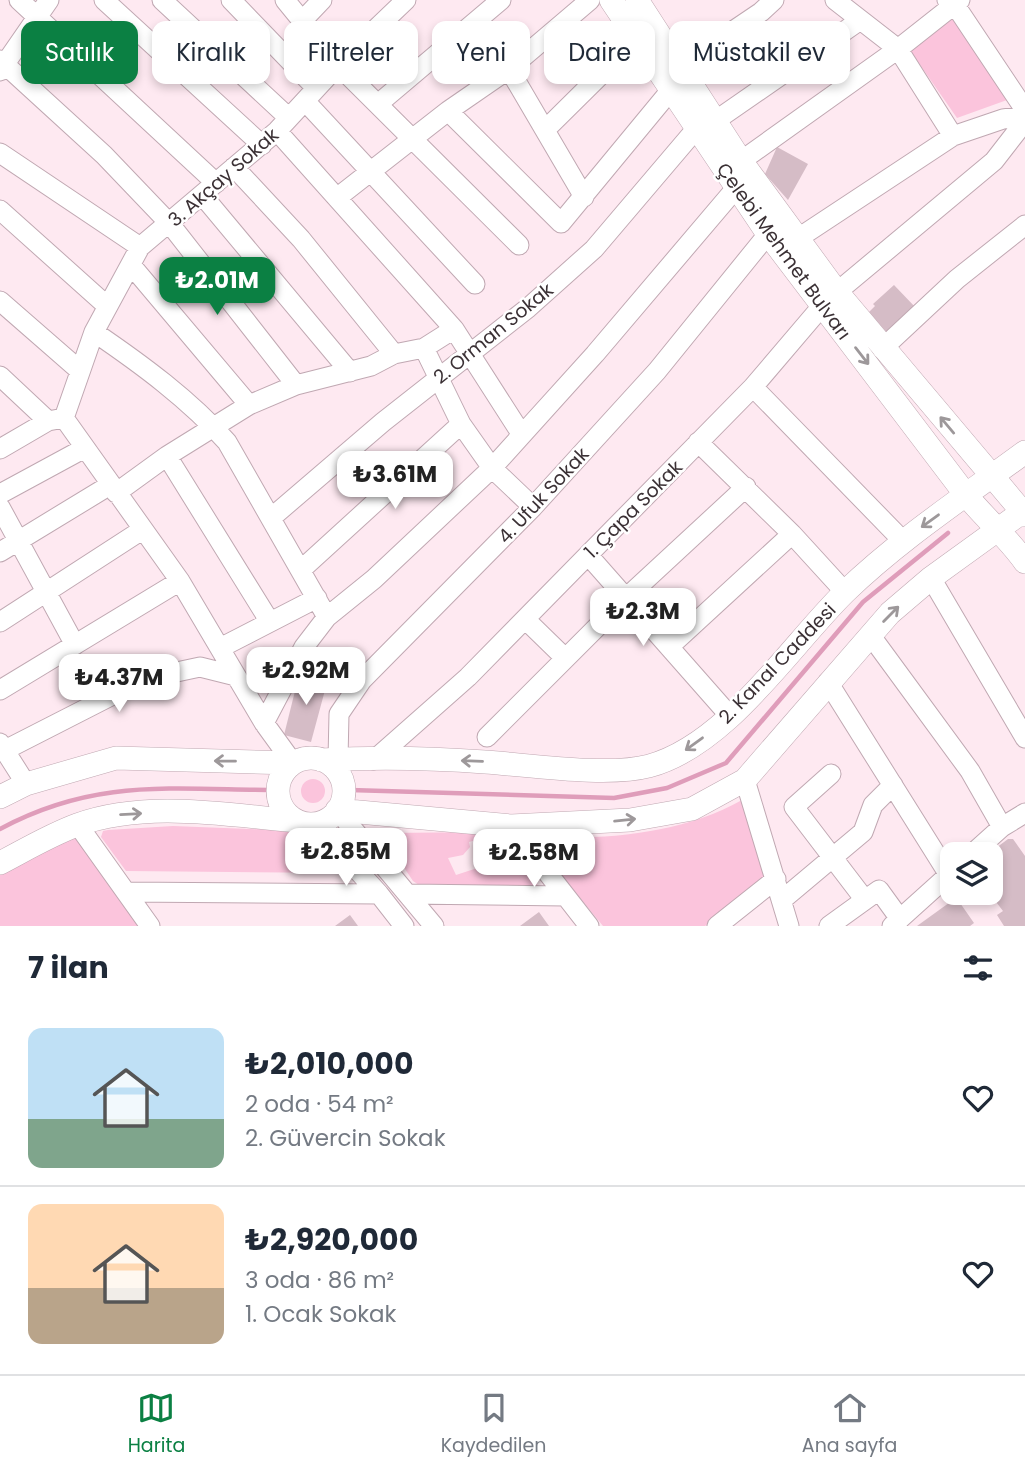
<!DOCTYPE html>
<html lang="tr">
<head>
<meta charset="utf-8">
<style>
	body { margin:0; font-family:Poppins,sans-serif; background:#f2f2f3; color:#1f2937; height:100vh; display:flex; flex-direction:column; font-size:26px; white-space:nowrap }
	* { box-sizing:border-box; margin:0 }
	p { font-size:23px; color:#747a83 }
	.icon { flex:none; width:38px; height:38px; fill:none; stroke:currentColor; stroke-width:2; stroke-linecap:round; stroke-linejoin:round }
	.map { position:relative; height:926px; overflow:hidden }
	.sheet { display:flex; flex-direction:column; background:#fff; flex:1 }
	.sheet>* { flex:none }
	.banner { position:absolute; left:21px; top:21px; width:984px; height:63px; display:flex; gap:14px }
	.buttons { position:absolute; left:940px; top:842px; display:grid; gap:14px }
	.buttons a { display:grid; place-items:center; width:63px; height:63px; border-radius:14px; background:#fff; box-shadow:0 4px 10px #0003; font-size:35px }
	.price { position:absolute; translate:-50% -60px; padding:0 16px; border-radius:14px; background:#fff; color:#222; font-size:23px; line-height:46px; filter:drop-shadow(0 2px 4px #0008) }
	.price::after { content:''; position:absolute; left:50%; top:42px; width:21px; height:16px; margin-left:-10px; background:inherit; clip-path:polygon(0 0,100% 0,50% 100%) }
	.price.active { background:#0b8043; color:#fff }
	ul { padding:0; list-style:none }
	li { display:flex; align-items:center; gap:21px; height:175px; padding:0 28px }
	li+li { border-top:2px solid #e0e1e3 }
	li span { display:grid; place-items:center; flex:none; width:196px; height:140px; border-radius:14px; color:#555 }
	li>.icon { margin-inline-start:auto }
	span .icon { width:84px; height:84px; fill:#fffc; stroke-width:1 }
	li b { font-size:30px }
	h2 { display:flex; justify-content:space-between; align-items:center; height:84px; padding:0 28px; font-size:30px }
	.chip { padding:0 24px; border-radius:14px; background:#fff; box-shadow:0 4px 10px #0003; font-size:24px; line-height:63px }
	.chip.active { background:#0b8043; color:#fff }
	.dock { display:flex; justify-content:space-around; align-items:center; height:98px; border-top:2px solid #e0e1e3; background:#fff; font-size:19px; color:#747a83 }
	.dock a { display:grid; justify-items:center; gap:4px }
	.dock .active { color:#0b8043 }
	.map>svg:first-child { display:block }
</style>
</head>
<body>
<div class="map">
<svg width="1025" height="926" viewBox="0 0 1025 926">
	<rect width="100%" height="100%" fill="#fee9f1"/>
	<!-- green -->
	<path fill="#fbc4dc" d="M954,14l53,86 -50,18 -48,-69z
		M301 791a12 12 0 1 1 24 0a12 12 0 1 1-24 0Z
		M742,800l24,76 -61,50h-102l-74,-90c70,5 151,-1 213,-36z
		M173,826l132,5 37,33 5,9 -221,-2 -25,-34 2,-6 5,-1z
		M78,831l66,95h-144v-54z
		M495,832l-11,17 -4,-10 -11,3 1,5 -7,8 -15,3 8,17 61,-20 22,32 -120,-2 -6,-4 -30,-45 2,-3z"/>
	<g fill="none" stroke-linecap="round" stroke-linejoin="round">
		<!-- stream -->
		<path stroke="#df9dba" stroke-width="4.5" d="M350,790l264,8 53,-10 59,-25 137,-161 85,-69
			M0,829c93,-50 167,-40 268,-39"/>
	</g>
	<!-- building -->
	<path fill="#d5bcc6" d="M777,147l31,17 -20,36 -23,-26z
		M894,285l22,23 -28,26 -19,-22 6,-6 -2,-2z
		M300,671l28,8 -17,63 -27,-7z
		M1008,839h5l12,17v70h-21l-7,-11 6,-4 -13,-17v-40h-2z
		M953,900h5l16,23 -4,3h-53z
		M539,912l10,14h-29z
		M350,915l8,11h-23z"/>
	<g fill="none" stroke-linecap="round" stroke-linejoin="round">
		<defs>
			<path id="minor" d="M19,0l197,183
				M104,0l158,145
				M162,0l127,118
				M231,0l84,87
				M285,0l53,65 181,180
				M835,0l63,49 55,87
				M947,0l8,5 70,105
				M302,21l20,-21
				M0,60l104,95 66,69 126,161
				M681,66l80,-54 13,-12
				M509,69l75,128
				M0,71l49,-71
				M305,101l170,183
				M378,104l123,-104
				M448,111l113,112 109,-132
				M715,121l144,-100
				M545,130l92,-91
				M277,131l177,198 68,106
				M0,153l140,94
				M741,161l157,-112 62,-49
				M234,167l67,72 93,115
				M203,196l147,176
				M338,197l110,-86 61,-42 81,-69
				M0,210l106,95
				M797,239l156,-103 50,-17 22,-3
				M131,265l118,140
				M837,292l157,-131 31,-40
				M0,301l78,68
				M94,332c47,32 96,68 133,110l100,175
				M424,348l37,76 31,44 41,39
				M882,349l75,-70 68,-54
				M0,376l48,45 16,-3 116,163 84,142 29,40
				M753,387l150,154
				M64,418l30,-86 46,-85 137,-116 61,-66 68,-65
				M698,442l94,92 53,58
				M0,449l48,-28
				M167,456l103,166
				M116,493l51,-37 82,-51 47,-20 75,-19 23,-12 30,-6 30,-19
				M0,494l83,-45
				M0,507l75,138
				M271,518l112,-96 145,-114 66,-59 102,-120
				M0,552l110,-67
				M588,555l141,160
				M302,569l159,-145
				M931,578l94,160
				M525,619l40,39
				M0,622l142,-92
				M871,636l99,135 32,56
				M669,647l123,-113
				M220,648l97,-50
				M828,682l121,193
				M0,690l180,-109
				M264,723l40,-76 23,-30 47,-38 118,-111 103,-114 141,-166
				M487,737l139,-139 120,-111
				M0,743l26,41
				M5,750l139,-71 56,-12 36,9
				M338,759l1,-45 23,-34 171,-173 124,-136 111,-137
				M374,760l94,-83 285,-290 69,-81
				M745,780l44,146
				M337,810l97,116
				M308,824l12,5 59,65 25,32
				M78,825l72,101
				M511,826l78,100
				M972,854l30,-27 23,-14
				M126,892l253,2
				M409,894l156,2
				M782,900l81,-68 10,-27 20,-20
				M865,900l14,-10 21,29
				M717,926l59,-47
				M829,926l36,-26 -71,-93 37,-33
				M892,926l60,-54"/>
			<path id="major" d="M611,0l157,234 198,261c19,23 42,43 59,67
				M637,0l104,161 96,131 188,223
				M278 791a33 33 0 1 1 66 0a33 33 0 1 1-66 0Z
				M321,760c53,-3 110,-2 164,2 45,3 122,15 164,4 78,-21 140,-119 196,-174 55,-53 119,-95 180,-140
				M0,797l26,-13 90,-26 177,5
				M337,810l174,16 119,-6 62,-11 53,-29 145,-167 41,-35 94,-68
				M0,863c25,-13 50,-28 77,-38 69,-25 149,-10 220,-4"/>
		</defs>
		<!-- minor casing -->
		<use href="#minor" stroke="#c0a8b2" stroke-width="21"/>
		<!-- major casing -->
		<use href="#major" stroke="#c0a8b2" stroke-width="24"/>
		<!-- minor -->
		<use href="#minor" stroke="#fff" stroke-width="19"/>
		<!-- major -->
		<use href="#major" stroke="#fff" stroke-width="23"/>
	</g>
	<!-- one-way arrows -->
	<defs><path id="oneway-shaft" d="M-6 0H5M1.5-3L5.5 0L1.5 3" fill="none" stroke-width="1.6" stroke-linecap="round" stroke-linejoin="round" transform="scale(1.75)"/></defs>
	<g stroke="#9d989a">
		<use href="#oneway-shaft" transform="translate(862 356) rotate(52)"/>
		<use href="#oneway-shaft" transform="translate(947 425) rotate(-130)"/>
		<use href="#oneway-shaft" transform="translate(930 521) rotate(144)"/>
		<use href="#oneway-shaft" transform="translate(891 614) rotate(-45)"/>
		<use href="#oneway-shaft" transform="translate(694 744) rotate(144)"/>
		<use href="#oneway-shaft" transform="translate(225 761) rotate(-179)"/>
		<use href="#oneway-shaft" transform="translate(472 761) rotate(-178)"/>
		<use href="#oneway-shaft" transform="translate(131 814) rotate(-3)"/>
		<use href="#oneway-shaft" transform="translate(625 820) rotate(-6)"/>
	</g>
	<g text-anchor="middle" stroke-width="5" stroke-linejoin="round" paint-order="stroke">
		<!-- street labels -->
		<g font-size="19" fill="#3b3135" stroke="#fff">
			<text transform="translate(223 177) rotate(-41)" y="7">3. Akçay Sokak</text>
			<text transform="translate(784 251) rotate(54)" y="7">Çelebi Mehmet Bulvarı</text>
			<text transform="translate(493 333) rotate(-39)" y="7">2. Orman Sokak</text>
			<text transform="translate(543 495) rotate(-47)" y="7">4. Ufuk Sokak</text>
			<text transform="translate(633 509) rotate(-45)" y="7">1. Çapa Sokak</text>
			<text transform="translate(777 663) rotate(-46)" y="7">2. Kanal Caddesi</text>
		</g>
	</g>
</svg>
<div class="buttons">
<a><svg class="icon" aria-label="layers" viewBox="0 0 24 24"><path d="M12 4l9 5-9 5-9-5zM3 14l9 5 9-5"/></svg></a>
</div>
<b class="price active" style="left:217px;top:317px">₺2.01M</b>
<b class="price" style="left:395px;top:511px">₺3.61M</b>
<b class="price" style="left:643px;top:648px">₺2.3M</b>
<b class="price" style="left:306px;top:707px">₺2.92M</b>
<b class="price" style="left:119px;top:714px">₺4.37M</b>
<b class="price" style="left:346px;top:888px">₺2.85M</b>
<b class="price" style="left:534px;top:889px">₺2.58M</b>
<div class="banner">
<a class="chip active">Satılık</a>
<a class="chip">Kiralık</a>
<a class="chip">Filtreler</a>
<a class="chip">Yeni</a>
<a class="chip">Daire</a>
<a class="chip">Müstakil ev</a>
</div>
</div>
<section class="sheet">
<h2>7 ilan<svg class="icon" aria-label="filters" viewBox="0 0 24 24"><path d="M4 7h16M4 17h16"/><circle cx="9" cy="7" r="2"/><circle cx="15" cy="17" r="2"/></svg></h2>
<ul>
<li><span style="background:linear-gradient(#bfe0f5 65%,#7fa58c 0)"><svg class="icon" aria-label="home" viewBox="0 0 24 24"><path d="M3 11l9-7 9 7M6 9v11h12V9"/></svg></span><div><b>₺2,010,000</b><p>2 oda · 54 m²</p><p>2. Güvercin Sokak</p></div><svg class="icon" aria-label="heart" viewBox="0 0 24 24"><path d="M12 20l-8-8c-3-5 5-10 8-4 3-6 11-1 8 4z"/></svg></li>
<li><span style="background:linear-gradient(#ffd9b3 60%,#b9a48a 0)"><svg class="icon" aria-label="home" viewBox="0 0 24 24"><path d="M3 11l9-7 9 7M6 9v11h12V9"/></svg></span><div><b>₺2,920,000</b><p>3 oda · 86 m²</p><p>1. Ocak Sokak</p></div><svg class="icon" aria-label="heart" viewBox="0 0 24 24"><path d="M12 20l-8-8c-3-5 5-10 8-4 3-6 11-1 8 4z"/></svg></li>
</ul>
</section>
<nav class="dock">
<a class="active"><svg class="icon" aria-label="map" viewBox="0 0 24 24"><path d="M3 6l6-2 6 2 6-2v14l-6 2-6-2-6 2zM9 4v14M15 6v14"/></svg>Harita</a>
<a><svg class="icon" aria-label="saved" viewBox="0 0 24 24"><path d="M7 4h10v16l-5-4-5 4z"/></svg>Kaydedilen</a>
<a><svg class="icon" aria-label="home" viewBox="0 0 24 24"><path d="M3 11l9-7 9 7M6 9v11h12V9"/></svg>Ana sayfa</a>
</nav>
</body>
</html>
